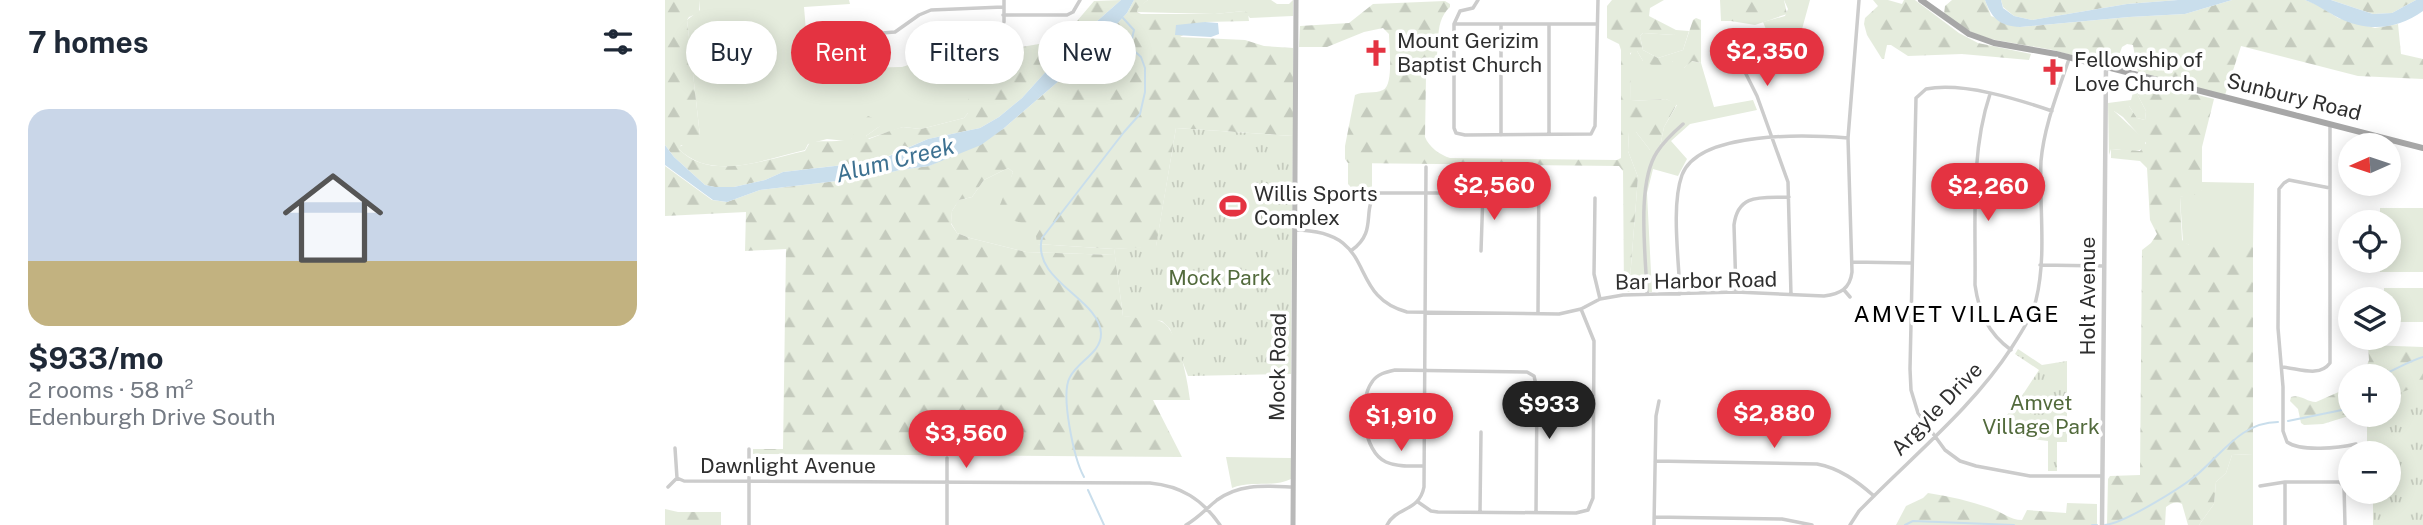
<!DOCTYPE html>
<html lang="en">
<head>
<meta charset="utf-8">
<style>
	body { margin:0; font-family:"Public Sans",sans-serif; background:#f6f6f7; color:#1f2937; height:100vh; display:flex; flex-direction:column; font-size:26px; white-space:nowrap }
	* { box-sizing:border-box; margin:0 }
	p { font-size:23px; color:#747a83 }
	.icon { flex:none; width:38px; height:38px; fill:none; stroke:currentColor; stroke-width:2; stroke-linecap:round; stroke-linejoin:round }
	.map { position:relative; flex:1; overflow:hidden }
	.details { display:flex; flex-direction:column; background:#fff; width:665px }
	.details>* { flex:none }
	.hud { position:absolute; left:21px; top:21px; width:665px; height:63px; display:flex; gap:14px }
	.needle { width:46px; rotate:267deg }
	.buttons { position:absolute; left:1673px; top:133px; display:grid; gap:14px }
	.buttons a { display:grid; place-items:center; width:63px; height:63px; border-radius:50%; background:#fff; box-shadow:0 4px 18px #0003; font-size:35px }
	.price { position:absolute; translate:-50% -60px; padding:0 16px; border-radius:24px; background:#e43341; color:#fff; font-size:23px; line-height:46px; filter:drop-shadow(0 2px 4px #0008) }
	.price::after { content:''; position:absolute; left:50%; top:42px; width:21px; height:16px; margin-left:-10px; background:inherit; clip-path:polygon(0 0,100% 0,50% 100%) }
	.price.selected { background:#222; color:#fff }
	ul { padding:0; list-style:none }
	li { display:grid; align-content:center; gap:14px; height:371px; padding:0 28px }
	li+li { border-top:2px solid #e0e1e3 }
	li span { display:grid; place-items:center; height:217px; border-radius:21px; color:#555 }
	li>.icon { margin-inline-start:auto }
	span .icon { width:126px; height:126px; fill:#fffc; stroke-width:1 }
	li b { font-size:30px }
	h2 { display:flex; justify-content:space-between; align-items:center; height:84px; padding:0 28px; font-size:30px }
	.pill { padding:0 24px; border-radius:32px; background:#fff; box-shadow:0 4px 18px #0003; font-size:24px; line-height:63px }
	.pill.selected { background:#e43341; color:#fff }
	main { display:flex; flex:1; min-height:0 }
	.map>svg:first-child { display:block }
</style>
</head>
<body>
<main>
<section class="details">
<h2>7 homes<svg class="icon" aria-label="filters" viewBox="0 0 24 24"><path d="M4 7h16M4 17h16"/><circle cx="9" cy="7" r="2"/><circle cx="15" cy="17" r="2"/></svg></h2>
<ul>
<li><span style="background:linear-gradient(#c9d6e8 70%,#c2b280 0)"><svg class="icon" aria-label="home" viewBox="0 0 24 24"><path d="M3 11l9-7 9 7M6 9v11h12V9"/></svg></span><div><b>$933/mo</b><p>2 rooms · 58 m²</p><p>Edenburgh Drive South</p></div></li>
</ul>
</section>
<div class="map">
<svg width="1758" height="525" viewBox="0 0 1758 525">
	<defs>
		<pattern id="forest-firs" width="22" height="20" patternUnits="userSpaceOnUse" patternTransform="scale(1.75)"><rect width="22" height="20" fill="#e5ecdd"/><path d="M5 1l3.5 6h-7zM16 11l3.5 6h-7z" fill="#c5cbbe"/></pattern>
		<pattern id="park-tufts" width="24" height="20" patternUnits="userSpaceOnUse" patternTransform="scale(1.75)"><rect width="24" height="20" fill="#e5ecdd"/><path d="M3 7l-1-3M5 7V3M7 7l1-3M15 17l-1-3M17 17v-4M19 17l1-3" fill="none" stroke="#c5cbbe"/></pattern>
	</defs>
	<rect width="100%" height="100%" fill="#fff"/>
	<!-- grass -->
	<path fill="#e5ecdd" d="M35,0h149l1,4 -46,3 6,71 51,-10 41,-1 16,-5 25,-18 7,8 49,-10 17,5 -64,12 16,17v37l-4,5 -43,11 -18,-2 -36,12 -1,-3 14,-10 -34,15 -19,-2 -19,5 -3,6c-39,9 -94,32 -126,-1v-2l21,-11 -13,-116 13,-10z
		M483,0h123l6,4h12l4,-4v16l-43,2 -6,-7 -29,3 -78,-2 1,-5z
		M1119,0h26l-11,40 -22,16 -14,-34 22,-6 3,-7z
		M1011,30l13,1 -6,19 -25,8 -15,-8 -3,-14 3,-3 31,2z
		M967,51h5l6,10h29l12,7 7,-7 10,2 13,44 39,-7 4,10 -67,14 -19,17 16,18 -9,17 -25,-7 -6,24 5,99h-23l9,-115 -10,-26 1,-19h7l14,18 10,-3 4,-20 13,-22 -11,-6 -35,2 -2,-44z
		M1473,80l7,2 -10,5v3l11,21 -1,9 -8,-2 -8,-12 -15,5 31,29v7c-10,8 -22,2 -34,2l-2,6 -1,-52 23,-3 5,-19z
		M683,163h24v30l-6,10 -18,-19z
		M343,168l5,4 -2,6 29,51 -3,15 77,5 1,6 -89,-3 -56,-14 -13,-5 -6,-10 1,-12 7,-11 13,-3 12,-17z
		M1537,182l52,1 -1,62h-64l-6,-3 -3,-45 22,-7z
		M1715,208h43v64h-43v-11h9v-39h-9z
		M1719,288h39v34h-34v-23h-5z
		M1588,454v71h-54l15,-21 2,-22 10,-9 6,-18z
		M561,457l65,1v21c-18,9 -40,1 -59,9z"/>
	<!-- forest -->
	<path fill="url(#forest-firs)" d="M0,0h35l-1,13 -10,4 -2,3 13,116 -6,10 -13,-1 -2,4c31,33 87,10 126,2l5,-9c14,-2 29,1 42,-4l5,-11 11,-11 12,5v5l-14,10 3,3 26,-10 8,-2 18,2 43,-11 4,-5v-37l-2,-2 -21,1 -5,-5 2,-5 10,-6 104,-18 10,-7 28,-33 27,-1 -52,46 -47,52 -23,19 -19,11 -52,11 -51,22 -94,11 -18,8 -31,7h-19l-10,-2 -31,-28 -9,-12z
		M469,0h14l-10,8 -1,4 4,2h74l29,-3 4,2 1,8 -44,1 -25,15 65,3 19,6 29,2v88l-117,-8 -20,119 -42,2 -77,-5 -1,-8 4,-7 -44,-14 17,-43 -5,-4 -24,12 -12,17 -13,3 -7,11 -1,13 6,9 13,5 56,14 89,3 8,61c11,1 29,1 39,6 17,9 26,61 28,78h-37l29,57 -429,-3v-5h30l3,-200 -41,2 1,-39 -81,4v-50l47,34 15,2 33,-12 111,-13 29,-7 29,-4 74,-37 57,-49 25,-31 30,-23 12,-13z
		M947,0h52l-14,8 -1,8 27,14v3l-2,2 -31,-2 -3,3 3,14 15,8 25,-8 10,-30 3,-2 5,2v43l-9,-2 -8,7 -4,1 -8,-8h-4l-10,7 -15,-7 -6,-10 -7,2 1,48 35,-2 11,5 -13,23 -4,20 -4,6 -6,-3 -14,-18h-7l-1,19 10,26 -9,115h-5l-1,-121 -4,-5 -271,-3 -3,-4v-13l10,-51c8,-4 20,-1 28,-5 11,-5 6,-44 6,-56l-6,-6 -19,4 -37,15h-28l1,-21 49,-3 24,-19 72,-3 5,3v3c-19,17 -7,46 -18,68l-6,1 -1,61c4,10 15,18 25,21l167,2 4,-2v-108l-2,-6 -12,-6v-32z
		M1055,0h64l3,14 -32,11 -24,-4h-10z
		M1208,0h15l14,4 2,-4h11l44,33 19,10 53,11 -2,6 -67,-6 -54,2 -17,-11h-4l-3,14h-2l-15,-24 -3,-11 1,-6 13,-12z
		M1287,0h33l6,16 29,11 109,-10 56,-3 47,-14h73l13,5 20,13 37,10 23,-4 3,30 22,5v20l-65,-3 -117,-30 -16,49 -87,-23 -5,-27 -6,-1 -5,3 -7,20 -62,-17 -63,-11 -19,-7 -27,-18 1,-8z
		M1336,0h177l-51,4 -95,16 -18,-4 -11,-9z
		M1666,0h85l-24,13 -19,1z
		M1480,82l69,17 -12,48v43l-2,4 -20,3 2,43 7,5h64v209l-21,1 -6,18 -10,9 -2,22 -15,21h-11l-6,-21c-6,-3 -11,-1 -16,3l-1,18h-58l1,-46 2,-3 30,-1 2,-225 9,-7 6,-9 -7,-14 -3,-52 -7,-7 -29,-3v-9l29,2 6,-8 -23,-26 -9,-6 -1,-5 10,-3 6,3 8,12 8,2 1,-9 -11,-21v-3z
		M1703,345l55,2v41l-34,9v-21h-26l6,-16z
		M1685,387l2,28 -29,9 -19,1 -3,-2 -3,-14 -8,-8 1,-4c10,-3 15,5 25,5z
		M1263,493c21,3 42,8 62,15 12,4 20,12 32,12l5,-10 39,3 1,-10 30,1v21h-201l10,-19 17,-8z
		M0,509l13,3h43v13h-56z"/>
	<!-- park -->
	<path fill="url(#park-tufts)" d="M511,128l117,8 -2,238 -103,2 -18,-47 -8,-8 -39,-5 -9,-67 42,-3z
		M1353,349l24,16 25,-4v81h-10v29h-9v-30l-58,-7 26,-29 23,-35 -24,-16z
		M1748,388h10v137h-50v-33h16v-39l-22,-1v-37h22v-18z"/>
	<!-- water -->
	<path fill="#c9deec" d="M456,0h13l-7,13 -12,13 -30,23 -25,31 -57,49 -22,16 -52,21 -29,4 -29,7 -111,13 -33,12 -14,-2 -48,-35v-20l9,12 31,28 10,2h19l31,-7 18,-8 95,-11 50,-22 52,-11 19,-11 23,-19 47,-52z
		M1320,0h16l2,8 11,8 18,4 95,-16 51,-4h54l-47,14 -56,3 -109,10c-20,-1 -28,-8 -35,-27z
		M1640,0h26l42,14 19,-1 24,-13h7v11c-26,19 -56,21 -84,7 -12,-6 -21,-13 -34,-18z
		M540,22l13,1 1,11 -8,3 -36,-2 1,-10z"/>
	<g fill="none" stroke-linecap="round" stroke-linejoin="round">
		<!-- stream -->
		<path stroke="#c9deec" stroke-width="2" d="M1715,376c15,-6 27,-14 43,-19
			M1623,421l54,-11 8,-5
			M419,477c-10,-18 -24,-83 -14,-100 8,-16 31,-24 31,-43 0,-35 -70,-53 -59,-96l82,-106 16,-18 5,-22v-24l-4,-11 -11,-10 4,-17 -11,-12
			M423,490l16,35
			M1240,525l8,-4 101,4
			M1427,525h5
			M1440,525c20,-2 79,-39 94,-52 25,-22 44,-51 79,-51"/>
		<!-- minor -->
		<path stroke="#ccc" stroke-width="3.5" d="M339,0v22
			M813,0l-5,8 -13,3 -6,13v104l2,5 9,2 126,-1 4,-8 3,-126
			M338,15h64l6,-3 7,-12
			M789,24h142
			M884,24v110
			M165,37l65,-5 24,-17 12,-5 72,-3
			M1069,50l23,46 31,86 3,113
			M1325,94c-20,60 -14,128 -15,191 4,28 13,48 36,65
			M1387,111c-35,-12 -89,-29 -126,-22l-10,9 -6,271 1,21 7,23 27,37 15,11 16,5 54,10h72
			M836,135v-111
			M1665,188l-41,-8 -5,3 -5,6 -1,139 5,59v44l4,11c14,10 52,6 69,2
			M930,198l-1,76 6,25
			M630,230c86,1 49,65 112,82l152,2 22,-5 19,-10 23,-4 113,-3 88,4c16,-2 26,-7 28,-24l-4,-134 11,-138
			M687,250c27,-19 8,-43 26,-57h161
			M816,251l2,-59
			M1187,262l59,1
			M1375,265l64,1
			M1179,290l6,7
			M1071,292l-2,-67c4,-33 29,-27 55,-28
			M982,294c-1,-38 -11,-110 10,-142 7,-11 17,-20 26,-28
			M1015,294c-1,-33 -9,-89 2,-119 17,-45 127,-40 166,-37
			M873,313l1,-148
			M1617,367c16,1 37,11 48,-4v-238
			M10,448l2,30
			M84,449v76
			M990,461l162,3c22,4 40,17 57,32
			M759,466c-12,0 -27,1 -38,-4 -23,-10 -28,-61 -14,-80 5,-8 14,-10 23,-12l132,2 7,4 3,13 -1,123
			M12,478l7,3 466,2c31,3 52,16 70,42
			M1595,486l25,-4h54l5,4 1,39
			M3,487l9,-9
			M753,502l13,9 7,1 138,1 12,-3 5,-12 1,-157 -13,-32
			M815,512l1,-80
			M989,517l128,2 30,6
			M282,525v-67
			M521,525c12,-7 20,-16 31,-25 23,-17 49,-14 76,-13
			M722,525c10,-19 32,-13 37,-38l2,-320
			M989,525l2,-109 3,-15
			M1185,525l9,-14c52,-54 112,-101 153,-164 9,-14 20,-31 24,-47 11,-45 3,-93 5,-139 3,-35 17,-69 28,-102
			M1620,525v-43"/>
		<!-- tertiary -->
		<path stroke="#ccc" stroke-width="4.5" d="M1437,525l4,-458"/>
		<!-- secondary -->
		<path stroke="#b9b9b9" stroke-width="5" d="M628,525l3,-525"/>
		<!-- primary -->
		<path stroke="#a7a7a7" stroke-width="6" d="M1256,0l48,34 25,9 62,11 367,94"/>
	</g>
	<!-- icons -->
	<defs>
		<symbol id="church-bare" viewBox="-9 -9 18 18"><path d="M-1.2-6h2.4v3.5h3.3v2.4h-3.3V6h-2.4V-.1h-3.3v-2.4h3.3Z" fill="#e43341" stroke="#fff" stroke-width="2.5" paint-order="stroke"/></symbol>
		<symbol id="stadium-bare" viewBox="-9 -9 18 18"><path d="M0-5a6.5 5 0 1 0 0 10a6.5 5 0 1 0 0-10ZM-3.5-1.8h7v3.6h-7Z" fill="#e43341" stroke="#fff" stroke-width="2.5" paint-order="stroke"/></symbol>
	</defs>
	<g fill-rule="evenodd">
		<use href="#church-bare" x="692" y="34" width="38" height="38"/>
		<use href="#church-bare" x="1369" y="53" width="38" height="38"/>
		<use href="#stadium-bare" x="549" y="187" width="38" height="38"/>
	</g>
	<g text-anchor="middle" stroke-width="7" stroke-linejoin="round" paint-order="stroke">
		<!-- poi labels -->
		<g font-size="21" fill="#2f2f2f" stroke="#fff" text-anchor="start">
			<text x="732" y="48">Mount Gerizim<tspan x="732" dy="24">Baptist Church</tspan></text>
			<text x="1409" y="67">Fellowship of<tspan x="1409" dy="24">Love Church</tspan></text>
			<text x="589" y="201">Willis Sports<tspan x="589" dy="24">Complex</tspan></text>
		</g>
		<!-- street labels -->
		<g font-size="21" fill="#2f2f2f" stroke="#fff">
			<text transform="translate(1629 97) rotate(14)" y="7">Sunbury Road</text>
			<text transform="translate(1031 281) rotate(-1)" y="7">Bar Harbor Road</text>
			<text transform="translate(1423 296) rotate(-90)" y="7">Holt Avenue</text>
			<text transform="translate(613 367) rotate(-89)" y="7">Mock Road</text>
			<text transform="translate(1272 409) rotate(-46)" y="7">Argyle Drive</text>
			<text x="123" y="473">Dawnlight Avenue</text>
		</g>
		<!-- park labels -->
		<g font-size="21" fill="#526a3c" stroke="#fff">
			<text x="555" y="285">Mock Park</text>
			<text x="1376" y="410">Amvet<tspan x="1376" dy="24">Village Park</tspan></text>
		</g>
		<!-- water labels -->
		<g font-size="23" font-style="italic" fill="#3d7191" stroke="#fff">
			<text transform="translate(230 160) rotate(-14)" y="8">Alum Creek</text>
		</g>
		<!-- neighbourhood labels -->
		<g font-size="23" letter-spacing="2" fill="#000" stroke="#fff">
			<text x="1292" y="322">AMVET VILLAGE</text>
		</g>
	</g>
</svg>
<div class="buttons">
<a><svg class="needle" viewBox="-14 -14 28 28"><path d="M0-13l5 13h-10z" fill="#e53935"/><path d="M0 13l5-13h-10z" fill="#747a83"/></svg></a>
<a><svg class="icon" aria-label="locate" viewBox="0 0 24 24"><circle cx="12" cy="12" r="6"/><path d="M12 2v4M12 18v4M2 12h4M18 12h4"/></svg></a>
<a><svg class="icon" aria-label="layers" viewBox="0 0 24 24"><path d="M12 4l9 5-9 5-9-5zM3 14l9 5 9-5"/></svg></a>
<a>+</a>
<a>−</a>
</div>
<b class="price" style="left:1102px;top:88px">$2,350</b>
<b class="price" style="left:829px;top:222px">$2,560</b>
<b class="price" style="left:1323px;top:223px">$2,260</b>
<b class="price selected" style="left:884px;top:441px">$933</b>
<b class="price" style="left:1109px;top:450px">$2,880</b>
<b class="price" style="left:736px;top:453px">$1,910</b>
<b class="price" style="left:301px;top:470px">$3,560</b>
<div class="hud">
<a class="pill">Buy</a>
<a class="pill selected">Rent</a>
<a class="pill">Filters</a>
<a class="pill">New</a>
</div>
</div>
</main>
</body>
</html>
